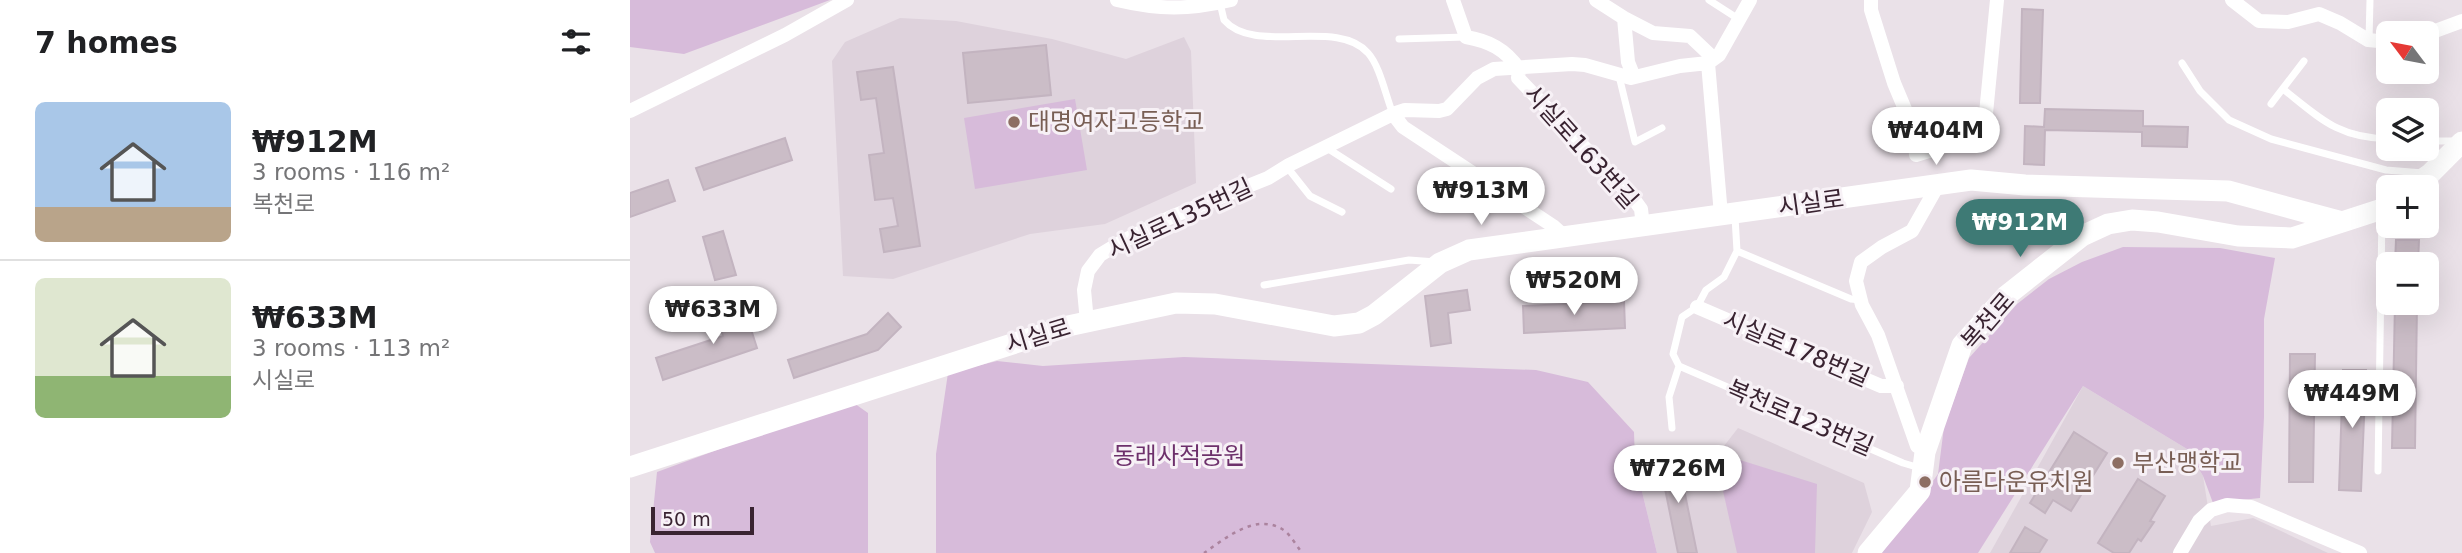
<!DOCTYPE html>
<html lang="en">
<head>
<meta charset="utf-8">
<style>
	body { margin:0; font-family:"DejaVu Sans","Noto Sans KR",sans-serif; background:#f2f2f2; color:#202124; height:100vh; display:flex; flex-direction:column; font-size:26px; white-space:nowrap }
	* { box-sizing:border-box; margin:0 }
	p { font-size:23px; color:#757577 }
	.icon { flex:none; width:38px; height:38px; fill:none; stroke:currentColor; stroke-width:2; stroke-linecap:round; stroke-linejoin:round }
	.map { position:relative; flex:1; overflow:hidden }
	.side { display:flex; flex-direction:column; background:#fff; width:630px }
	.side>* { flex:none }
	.needle { width:46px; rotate:302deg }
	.buttons { position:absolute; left:1746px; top:21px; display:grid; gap:14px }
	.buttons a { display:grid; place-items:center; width:63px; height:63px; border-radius:10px; background:#fff; box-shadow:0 7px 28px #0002; font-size:35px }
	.scale { position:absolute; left:21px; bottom:18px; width:103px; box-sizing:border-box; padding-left:7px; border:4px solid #392331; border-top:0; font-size:19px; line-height:24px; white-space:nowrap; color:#392331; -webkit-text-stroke:5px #f7f1f6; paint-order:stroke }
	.price { position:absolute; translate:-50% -60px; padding:0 16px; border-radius:24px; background:#fff; color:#222; font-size:23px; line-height:46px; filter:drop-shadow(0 2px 4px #0008) }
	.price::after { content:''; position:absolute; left:50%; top:42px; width:21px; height:16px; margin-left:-10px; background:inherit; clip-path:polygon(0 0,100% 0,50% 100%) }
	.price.current { background:#3e7a75; color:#fff }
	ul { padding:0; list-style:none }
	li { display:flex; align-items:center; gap:21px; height:175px; padding:0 35px }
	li+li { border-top:2px solid #e0e0e0 }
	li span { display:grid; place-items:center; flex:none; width:196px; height:140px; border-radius:10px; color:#555 }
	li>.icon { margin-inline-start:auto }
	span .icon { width:84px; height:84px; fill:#fffc; stroke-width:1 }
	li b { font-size:30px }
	h2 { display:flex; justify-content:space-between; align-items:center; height:84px; padding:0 35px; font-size:30px }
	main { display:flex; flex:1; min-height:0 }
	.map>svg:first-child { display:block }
</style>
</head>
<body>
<main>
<section class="side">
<h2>7 homes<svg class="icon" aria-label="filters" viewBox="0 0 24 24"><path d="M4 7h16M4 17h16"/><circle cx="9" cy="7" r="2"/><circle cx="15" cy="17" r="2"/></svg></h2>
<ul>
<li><span style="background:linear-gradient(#a9c7e8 75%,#b9a48a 0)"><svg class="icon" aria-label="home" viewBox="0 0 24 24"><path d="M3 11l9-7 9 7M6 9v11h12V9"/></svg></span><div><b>₩912M</b><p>3 rooms · 116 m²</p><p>복천로</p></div></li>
<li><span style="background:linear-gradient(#dfe7d0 70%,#8fb573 0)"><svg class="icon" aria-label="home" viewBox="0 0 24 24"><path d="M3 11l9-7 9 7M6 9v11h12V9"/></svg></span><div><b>₩633M</b><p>3 rooms · 113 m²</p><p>시실로</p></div></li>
</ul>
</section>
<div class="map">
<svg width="1832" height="553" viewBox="0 0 1832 553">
	<rect width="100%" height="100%" fill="#eae1e8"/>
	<!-- built -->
	<path fill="#ded2dc" d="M270,18l56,3 96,18 74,20 58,-22 7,14 5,132 -91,41 -75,10 -137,45 -50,-3 -11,-215 13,-19z
		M1453,386l104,63 16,27 8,50 42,-8 75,35h-338z
		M1108,428l126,55 8,29 -20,41h-195l-22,-90 41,-16 34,17z"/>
	<!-- green -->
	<path fill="#d7bbda" d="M0,0h200l-146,54 -54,-7z
		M445,99l12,71 -112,19 -11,-71z
		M1493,247l97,1 55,10 -11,61v98l-4,81 -47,5 -10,-27 -16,-27 -104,-63 -105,167h-96l56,-79 6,-47 25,-69 48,-54 32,-25 33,-17z
		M554,357l352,13 52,12 46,50 1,31 22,90h-721v-99l12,-81 49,-12 46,5z
		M221,401l17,12v140h-213l-5,-11 7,-70z
		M1110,460l77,24 -2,69h-78l-16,-71z"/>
	<!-- building -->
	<path fill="#cbbdc7" stroke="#c3b4c0" stroke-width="2" d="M1392,9l21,1 -3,93h-20z
		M416,45l5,50 -83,8 -5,-50z
		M263,67l27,179 -36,6 -4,-23 18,-3 -5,-28 -18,2 -6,-45 15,-2 -8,-55 -15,2 -4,-28z
		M1415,109l98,2v15l45,1 -1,20 -45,-1v-14l-97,-2 -1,35 -20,-1 1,-38 19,1z
		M155,138l7,22 -88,30 -8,-22z
		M38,180l7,21 -45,16v-24z
		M93,231l13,44 -21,5 -12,-43z
		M1766,240h23l-1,24h-23z
		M837,290l3,20 -22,3 3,30 -20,3 -6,-50z
		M112,301l15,47 -94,32 -7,-22 67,-22 -4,-13 10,-3 -4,-14z
		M994,301l1,27 -101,5 -1,-27z
		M1765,303h22l-2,145h-23z
		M258,313l13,14 -23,23 -84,28 -6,-18 79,-26z
		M1660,354h25l-2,128h-24z
		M1713,370h23l-5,121 -22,-1z
		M1444,432l33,21 -36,58 -18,-11 -8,13 -15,-10z
		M1047,455l20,98h-19l-19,-94z
		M1508,479l27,17 -15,25 4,1 -13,19 -3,-2 -9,14h-15l-16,-10z
		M1395,527l22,13 -8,13h-29z"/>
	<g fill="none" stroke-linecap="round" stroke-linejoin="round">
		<!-- path -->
		<path stroke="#ab839e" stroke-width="2.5" stroke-dasharray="3.5 5" stroke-linecap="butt" d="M574,553c22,-15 53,-42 81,-22 6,5 12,15 17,22"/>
		<!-- lane -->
		<path stroke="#fff" stroke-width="7" d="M1079,0l31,20
			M590,3l4,17c31,36 113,-3 144,33 12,13 18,44 25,61
			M769,39l67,-2
			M1739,40l1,-40
			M1552,63l18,28 29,29 42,19 115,31 37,3
			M989,76l16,66 27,-14
			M1653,89c38,30 55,49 106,50
			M1641,104l33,-43
			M1797,141h28
			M697,148l64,41
			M657,167l23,29 32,16
			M1107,251l114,48 10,1
			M634,285l145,-25 27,2
			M1049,366l224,97 17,5
			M1042,428l-3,-31 10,-31 -6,-12 9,-37 15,-10 9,-17 18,-13 13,-26 -2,-34
			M1748,471l4,-258"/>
		<!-- street -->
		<path stroke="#fff" stroke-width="14" d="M487,0c42,10 72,10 114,0
			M823,0l13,37c23,4 39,12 53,32
			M966,0l28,18 29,15 37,3 19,18 -1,9
			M1241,0v10l23,73 13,31 8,28 1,13 68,-21 13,-134
			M1602,0l27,21 29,1 31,-8 21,9 28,17 21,2
			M994,18l4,44 6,15
			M1797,34l35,-13
			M1078,63l11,-8 31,-55
			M889,69l-1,9 115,120 8,11 2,17
			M0,111l155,-76 62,-35
			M763,114l10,13 150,99 11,10
			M1067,307l184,79h16
			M457,322l-3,-32 4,-19 12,-16 23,-14 48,-24 97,-39 21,-13 104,-51 12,-4 34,1 8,-2 30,-31 17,-9 78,-5 13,1 46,13 49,-12 28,-3 13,152
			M1296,447l-9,-1 -39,-111 -16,-30 -6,-24 5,-19 21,-15 30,-16 26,-46
			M1550,553l19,-32 12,-11 16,-5 24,2 109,46"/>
		<!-- secondary -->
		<path stroke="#fff" stroke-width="21" d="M1781,187l19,-13 32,-32
			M0,467l438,-141 108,-23 39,1 119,22 25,-3 15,-8 66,-52 29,-13 502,-70 54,5 203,6 114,31 40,-13 7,-5
			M1238,553l52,-62 5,-39 37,-107 44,-49 76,-60 26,-12 24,-4 26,2 80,14 54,2 50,-16"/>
	</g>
	<!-- markers -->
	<g fill="#8d6e63" stroke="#f7f1f6" stroke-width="2.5">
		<circle cx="384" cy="122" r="7"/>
		<circle cx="1488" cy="463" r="7"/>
		<circle cx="1295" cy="482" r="7"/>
	</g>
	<g text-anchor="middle" stroke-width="6" stroke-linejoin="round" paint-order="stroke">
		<!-- education labels -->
		<g font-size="24" fill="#785e54" stroke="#f7f1f6" text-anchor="start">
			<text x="398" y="130">대명여자고등학교</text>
			<text x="1502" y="471">부산맹학교</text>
			<text x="1309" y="490">아름다운유치원</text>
		</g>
		<!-- street labels -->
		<g font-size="24" fill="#392331" stroke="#f7f1f6">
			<text transform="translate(951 147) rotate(48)" y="8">시실로163번길</text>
			<text transform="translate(1181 203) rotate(-8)" y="8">시실로</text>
			<text transform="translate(550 219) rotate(-25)" y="8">시실로135번길</text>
			<text transform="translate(1358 321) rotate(-49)" y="8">복천로</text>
			<text transform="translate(408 336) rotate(-17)" y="8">시실로</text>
			<text transform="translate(1166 349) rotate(23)" y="8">시실로178번길</text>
			<text transform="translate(1170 418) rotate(23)" y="8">복천로123번길</text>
		</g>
		<!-- park labels -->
		<g font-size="24" fill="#6d306b" stroke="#f7f1f6">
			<text x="549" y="464">동래사적공원</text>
		</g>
	</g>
</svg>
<div class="buttons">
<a><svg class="needle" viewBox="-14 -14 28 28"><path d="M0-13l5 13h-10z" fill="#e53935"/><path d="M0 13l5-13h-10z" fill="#757577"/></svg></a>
<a><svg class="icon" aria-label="layers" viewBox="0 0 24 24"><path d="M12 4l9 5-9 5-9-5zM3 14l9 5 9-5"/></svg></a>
<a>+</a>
<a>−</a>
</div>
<div class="scale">50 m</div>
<b class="price" style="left:1306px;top:167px">₩404M</b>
<b class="price" style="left:851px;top:227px">₩913M</b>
<b class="price current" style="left:1390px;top:259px">₩912M</b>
<b class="price" style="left:944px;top:317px">₩520M</b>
<b class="price" style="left:83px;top:346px">₩633M</b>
<b class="price" style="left:1722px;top:430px">₩449M</b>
<b class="price" style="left:1048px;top:505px">₩726M</b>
</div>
</main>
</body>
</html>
